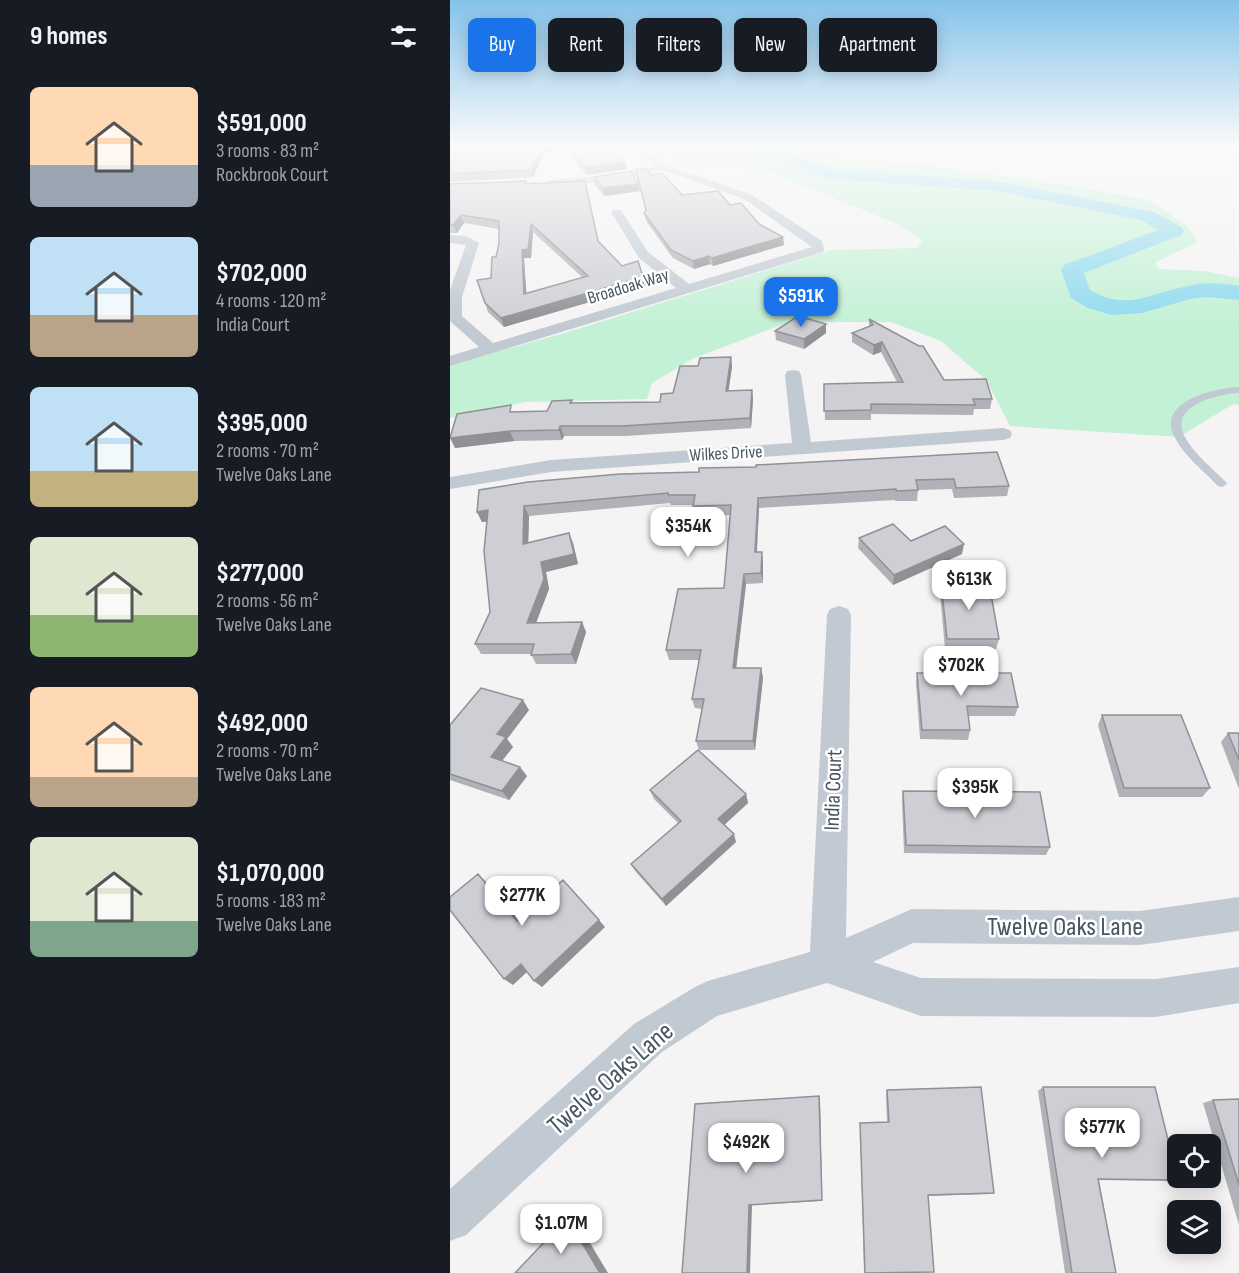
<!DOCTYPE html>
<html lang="en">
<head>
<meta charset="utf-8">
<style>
	body { margin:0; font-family:"Sofia Sans Condensed",sans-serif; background:#242831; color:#f1f3f6; height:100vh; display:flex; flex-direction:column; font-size:22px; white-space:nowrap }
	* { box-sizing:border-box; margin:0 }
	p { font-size:20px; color:#9ea1a6 }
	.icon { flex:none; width:33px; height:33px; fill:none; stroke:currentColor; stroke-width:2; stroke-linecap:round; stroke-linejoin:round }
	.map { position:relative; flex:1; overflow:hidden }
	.drawer { display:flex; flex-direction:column; background:#171b24; width:450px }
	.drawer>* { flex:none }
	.hud { position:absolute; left:18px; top:18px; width:570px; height:54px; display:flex; gap:12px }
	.tools { position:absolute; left:717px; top:1134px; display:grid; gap:12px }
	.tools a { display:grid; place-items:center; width:54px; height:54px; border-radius:9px; background:#171b24; box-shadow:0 3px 15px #0003; font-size:30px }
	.price { position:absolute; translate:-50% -51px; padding:0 14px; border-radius:12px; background:#fff; color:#222; font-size:20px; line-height:39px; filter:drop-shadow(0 2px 3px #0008) }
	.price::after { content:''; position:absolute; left:50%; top:36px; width:18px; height:14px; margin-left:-9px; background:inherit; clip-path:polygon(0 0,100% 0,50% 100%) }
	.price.current { background:#1a73e8; color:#fff }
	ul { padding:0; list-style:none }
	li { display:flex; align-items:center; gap:18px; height:150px; padding:0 30px }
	li span { display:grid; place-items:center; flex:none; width:168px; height:120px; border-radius:9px; color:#555 }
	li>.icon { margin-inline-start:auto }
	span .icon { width:72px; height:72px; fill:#fffc; stroke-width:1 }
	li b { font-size:26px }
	h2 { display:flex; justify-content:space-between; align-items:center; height:72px; padding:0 30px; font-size:26px }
	.tag { padding:0 21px; border-radius:9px; background:#171b24; box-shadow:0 3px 15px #0003; font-size:21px; line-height:54px }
	.tag.current { background:#1a73e8; color:#fff }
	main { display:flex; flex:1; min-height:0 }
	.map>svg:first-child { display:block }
</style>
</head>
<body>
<main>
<section class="drawer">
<h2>9 homes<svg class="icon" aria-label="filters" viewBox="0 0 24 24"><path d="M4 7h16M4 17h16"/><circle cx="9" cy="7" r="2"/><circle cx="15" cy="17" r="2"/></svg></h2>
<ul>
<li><span style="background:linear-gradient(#ffd9b3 65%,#9aa5b1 0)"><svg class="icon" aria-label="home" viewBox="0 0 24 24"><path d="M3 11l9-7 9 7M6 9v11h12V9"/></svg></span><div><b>$591,000</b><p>3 rooms · 83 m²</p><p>Rockbrook Court</p></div></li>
<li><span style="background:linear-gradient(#bfe0f5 65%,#b9a48a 0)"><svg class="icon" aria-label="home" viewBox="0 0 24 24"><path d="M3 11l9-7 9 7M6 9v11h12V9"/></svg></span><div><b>$702,000</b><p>4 rooms · 120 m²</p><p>India Court</p></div></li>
<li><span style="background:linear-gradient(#bfe0f5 70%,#c2b280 0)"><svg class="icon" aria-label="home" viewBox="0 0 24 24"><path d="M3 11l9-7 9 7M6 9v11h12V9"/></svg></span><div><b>$395,000</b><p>2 rooms · 70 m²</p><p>Twelve Oaks Lane</p></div></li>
<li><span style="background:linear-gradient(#dfe7d0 65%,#8fb573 0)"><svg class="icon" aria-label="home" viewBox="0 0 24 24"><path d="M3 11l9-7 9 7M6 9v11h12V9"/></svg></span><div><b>$277,000</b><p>2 rooms · 56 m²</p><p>Twelve Oaks Lane</p></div></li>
<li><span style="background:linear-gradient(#ffd9b3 75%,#b9a48a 0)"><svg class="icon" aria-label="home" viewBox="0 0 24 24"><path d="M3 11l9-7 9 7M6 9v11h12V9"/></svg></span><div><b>$492,000</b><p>2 rooms · 70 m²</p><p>Twelve Oaks Lane</p></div></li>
<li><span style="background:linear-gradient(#dfe7d0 70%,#7fa58c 0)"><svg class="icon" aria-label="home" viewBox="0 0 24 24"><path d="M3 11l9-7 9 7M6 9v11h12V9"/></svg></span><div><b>$1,070,000</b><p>5 rooms · 183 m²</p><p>Twelve Oaks Lane</p></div></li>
</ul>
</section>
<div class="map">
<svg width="789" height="1273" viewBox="0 0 789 1273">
	<rect width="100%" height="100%" fill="#f5f3f3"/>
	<!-- green -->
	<path fill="#c3f1d5" d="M216,148h132l45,9 90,9 170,25 47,10 37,25 11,16 -42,20 2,7 46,2 35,7v127l-6,-1 -54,33 -169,-11 -23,-45 -46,-40 -50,-19h-102l-97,37 -40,24 -5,16 -122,3 -75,16v-53l118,-33 264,-82 86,-2 4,-8 -27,-17 -129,-53 -94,-8 -7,-10z"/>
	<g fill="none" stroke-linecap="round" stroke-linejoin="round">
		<!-- river -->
		<path fill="#90daee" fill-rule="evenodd" d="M276,148h32l31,5 44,16 164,12 157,31 27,15 3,4 -3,4 -97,38 6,17c37,22 60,3 98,-4 17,-4 34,-3 51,0v14l-33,-3 -16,2 -48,14 -30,2 -24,-7 -17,-10 -10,-28 3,-5 94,-35 -17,-10 -144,-29 -164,-12 -29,-8 -19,-9 -51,-9z"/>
		<!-- service -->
		<path fill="#c1cad2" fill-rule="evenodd" d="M789,387v6c-21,1 -71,12 -54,44 9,17 27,31 41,45l1,2 -5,3 -4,-1c-14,-15 -33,-29 -43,-48 -20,-37 40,-50 64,-51z"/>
		<!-- minor -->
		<path fill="#c1cad2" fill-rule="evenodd" d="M189,148h10l18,17 85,30 70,46 2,8 -1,3 -373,114v-10l29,-9 -29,-26v-31l16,-45 -16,-2v-8l16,1 13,7 -17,54v19l31,27 183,-55 -37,-30 -28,-46 2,-2h8l27,42 41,32 123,-37 -68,-48 -82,-29 -57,12 -54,4 -5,-3 5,-3 54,-4 50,-10 -13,-12z
			M343,370l6,1 2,4 10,67 192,-14 7,2 2,4 -2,4 -7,2 -452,32 -101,17v-12l101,-17 241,-17 -7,-68 2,-4z
			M389,606l9,3 3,6 -5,323 66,-29 228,2 99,-14v34l-99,14 -227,-2 -40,19 48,16 235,1 83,-12v36l-83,14 -235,-1 -94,-33 -110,33 -55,36 -196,183 -16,6v-52l184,-165 61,-37 13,-6 102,-29 17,-337 3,-6z"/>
	</g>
	<!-- wall -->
	<path fill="#b0b2b7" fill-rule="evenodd" d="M0,148h113l-19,6 -11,23 -83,5v-24l5,-5z
		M115,148h52l8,14 2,7 -40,6z
		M201,175l31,20 48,10 29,19 25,21 -71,21 -3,-2 -16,5 -21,-11 -27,-37 -2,-8 2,-2 -9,-33z
		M144,177l44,7 2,7 -36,5 -9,-11z
		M76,181l1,3 72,58 23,24 21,11 2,9 -141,41 -16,-15 -11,-32 14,-2 8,-35v-14l-35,-6 -7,10h-7v-49zM83,232l49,45 -56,16 -2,-35h7z
		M419,319l75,61 48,19 -2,10h-16l-1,6 -102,-1v6h-46l-1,-36 73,-2 -16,-30 -8,3 -21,-13v-9l17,-6z
		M376,324v9l-22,16 -28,-9 -1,-9z
		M281,357l1,10 -4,24 24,-1 1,10 -2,28 -126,8h-61l-2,4 -48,1 -59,7 58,-36 34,-1 25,-11 1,3 87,-1 13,-9 25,-27z
		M547,452l12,34 -2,10 -53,2 -2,-9 -34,1 -1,11h-22v-1l-136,8 -2,44 6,10v21l-17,1 -10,84h25l2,10 -8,72h-56l-3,-9 6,-32 -7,-1 -3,-9 7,-39h-30l-3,-10 58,-62 6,-73 -35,1 -2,-11h-22l-1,-2 -141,13 -1,27h45l5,21 -32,8 3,17 -13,34 46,-1 4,10 -10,32h-40l-5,-10h-50l-6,-10 15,-32 -3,-90h-5l-5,-10 222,-40 57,-5z
		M409,538l52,3 51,13 -69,31 -35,-37z
		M491,582l58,57 -3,10h-51l-5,-56z
		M467,673l101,34 -3,9h-47l2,14 -2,10 -48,-1 -4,-56z
		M79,710l-22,29 6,8 -11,14 25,15 -18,24 -59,-20v-55z
		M652,715l108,73 -8,9h-83l-21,-72z
		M778,733h11v56l-18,-47z
		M200,790l96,4 2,9 -24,22 12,17 -70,64 -30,-34 -5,-8 48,-40 -25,-25z
		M453,791l147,56 -4,8 -142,-2 -2,-53z
		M593,1087l135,93 -10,1 -69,-1 17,93h-51l-27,-182z
		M437,1090l107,103 -4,1 -62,2 -19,77h-45l-4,-148v-2l27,-1 -1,-28z
		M370,1099l2,102 -70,4 -70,68z
		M789,1099v126l-36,-122 10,-3z"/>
	<!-- shaded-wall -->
	<path fill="#909195" d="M0,148h13l2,4 -15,1z
		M91,148h22l-19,6 -11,23 -2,-7z
		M175,162l2,7 -40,6 -2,-8z
		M188,184l2,7 -36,5 -1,-8z
		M11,215l3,8 -7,10 -4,-8z
		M81,224l2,8 -2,26h-7l3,45 -3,-9 -2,-44z
		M333,237l1,8 -71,21 -1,-8z
		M259,256l1,8 -16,5 -1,-8z
		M193,277l2,9 -141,41 -3,-9z
		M376,324v9l-22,16v-10z
		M432,342l-1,10 -8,3 1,-10z
		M281,357l1,10 -5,34 -1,-10z
		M302,390l1,10 -2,28 -1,-10z
		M110,426l4,10 -2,4 -3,-10z
		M60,431l4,10 -59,7 -5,-10z
		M308,498l1,10 -3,54 -1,-10z
		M74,506l5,10 -1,38 -5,-10z
		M38,510l5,11 -11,1 -5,-10z
		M119,533l4,10 5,21 -32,8 3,17 -17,44 -5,-10 14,-61z
		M514,544l-2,10 -69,31 1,-10z
		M312,552l1,10v21l-2,-10z
		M294,574l2,10 -11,94 -2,-10z
		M132,622l4,10 -10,32 -5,-10z
		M311,668l2,10 -8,72 -2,-9z
		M73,700l6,10 -22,29 6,8 -15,19 -7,-9 6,-23z
		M70,767l7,9 -18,24 -7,-9z
		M296,794l2,9 -27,25 -3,-9z
		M284,834l2,8 -70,64 -4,-7z
		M28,874l8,8 39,46 -8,-7z
		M149,920l6,7 -63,60 -8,-6z
		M71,964l7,7 -15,14 -9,-6z
		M369,1096l1,3 2,102v-1z
		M299,1205h3l-2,68h-3z
		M117,1218h8l33,55h-8z"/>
	<!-- building -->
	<path fill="#cdcfd5" stroke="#909195" stroke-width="1.5" fill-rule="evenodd" d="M10,148h81l-10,22 -81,4v-16z
		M119,148h48l8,14 -40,5z
		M195,168l6,7 11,-2 20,22 36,-4 12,14 11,-2 18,21 24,13 -71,21 -3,-2 -16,5 -22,-11 -27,-37 2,-3 -10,-40z
		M181,171l7,13 -35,4 -9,-11z
		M76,181l-1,3 60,-3 13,60 24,25 16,-5 5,16 -142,41 -16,-15 -8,-23 14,-2 1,-21h4l3,-14v-22l-38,-6 -8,10h-3v-41zM81,224l57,52 -64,18 -2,-44 6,-1z
		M348,316l28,8 -22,15 -29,-8z
		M419,319l50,27h4l21,34 42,-1 6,20h-19l2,6 -104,-1v6l-47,1v-27l79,-2 -21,-40 -8,3 -22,-12 21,-8z
		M281,357l-5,34 26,-1 -2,28 -128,8h-62l-1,4 -49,1 -60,7 7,-24 54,-9 -1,7 37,-1 5,-10 20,-1 -2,3 90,-1 1,-8 12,-1 7,-27h18l2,-8z
		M547,452l12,34 -53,2 -2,-9 -38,1 2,10 -22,1v-2l-138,9 -3,54h7l-1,21 -17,1 -11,94h28l-8,73h-57l8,-42h-12l9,-49h-35l12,-61 46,-1 7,-83 -38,1 2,-11h-27v-2l-144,13 -1,38 46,-11 5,21 -33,8 3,17 -17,44 55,-1 -11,32 -40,1 3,-11h-59l15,-32 -6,-61 4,-41 -11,2 2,-22 49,-8 92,-8 79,-2v-4l57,-1v-2z
		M443,524l18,17 34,-15 19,18 -70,31 -35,-37z
		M491,582l48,1 10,56h-52z
		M467,673h94l7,34 -51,-1 3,24h-48z
		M31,688l42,12 -26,34 9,3 -15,20 29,10 -18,24 -52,-17v-49z
		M652,715h79l29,73h-86z
		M778,733h11v27z
		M248,750l48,44 -28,25 16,15 -72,65 -31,-35 50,-43 -31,-31z
		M453,791l137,1 10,55 -144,-2z
		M28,874l39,47 46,-41 36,40 -65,61 -13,-17 -17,15 -54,-69v-13z
		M531,1087l13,106 -66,2 6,77 -69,1 -5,-150 29,-1 -2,-32z
		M593,1087h112l23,93 -80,-1 18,94h-44z
		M369,1096l3,104 -73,5 -2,68h-65l13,-169z
		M789,1099v86l-26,-85z
		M117,1218l33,55h-85z"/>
	<!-- sky -->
	<linearGradient id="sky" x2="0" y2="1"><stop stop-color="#85c3ea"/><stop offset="0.45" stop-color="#fafafa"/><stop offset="1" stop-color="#fafafa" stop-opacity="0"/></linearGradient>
	<rect width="789" height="326" fill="url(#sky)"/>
	<g text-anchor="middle" stroke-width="5" stroke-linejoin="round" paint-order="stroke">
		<!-- far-street labels -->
		<g font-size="18" fill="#4a5661" stroke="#fff">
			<text transform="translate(178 286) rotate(-17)" y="6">Broadoak Way</text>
			<text transform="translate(276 453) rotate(-3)" y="6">Wilkes Drive</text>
		</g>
		<!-- street labels -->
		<g font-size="22" fill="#4a5661" stroke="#fff">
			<text transform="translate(382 790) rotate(-88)" y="8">India Court</text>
		</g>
		<!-- near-street labels -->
		<g font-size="27" fill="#4a5661" stroke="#fff">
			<text x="615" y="935">Twelve Oaks Lane</text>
			<text transform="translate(160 1078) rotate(-41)" y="9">Twelve Oaks Lane</text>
		</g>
	</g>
</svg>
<div class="tools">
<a><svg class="icon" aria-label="locate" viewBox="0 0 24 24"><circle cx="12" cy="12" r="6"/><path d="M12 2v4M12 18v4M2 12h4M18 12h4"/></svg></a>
<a><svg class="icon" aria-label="layers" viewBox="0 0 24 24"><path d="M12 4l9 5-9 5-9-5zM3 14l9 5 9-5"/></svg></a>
</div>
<b class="price current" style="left:351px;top:328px">$591K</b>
<b class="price" style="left:238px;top:558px">$354K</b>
<b class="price" style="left:519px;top:611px">$613K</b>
<b class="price" style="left:511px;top:697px">$702K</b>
<b class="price" style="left:525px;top:819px">$395K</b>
<b class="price" style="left:72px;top:927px">$277K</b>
<b class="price" style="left:652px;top:1159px">$577K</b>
<b class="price" style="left:296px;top:1174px">$492K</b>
<b class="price" style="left:111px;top:1255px">$1.07M</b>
<div class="hud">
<a class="tag current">Buy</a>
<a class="tag">Rent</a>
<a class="tag">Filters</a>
<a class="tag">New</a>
<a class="tag">Apartment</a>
</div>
</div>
</main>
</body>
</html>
